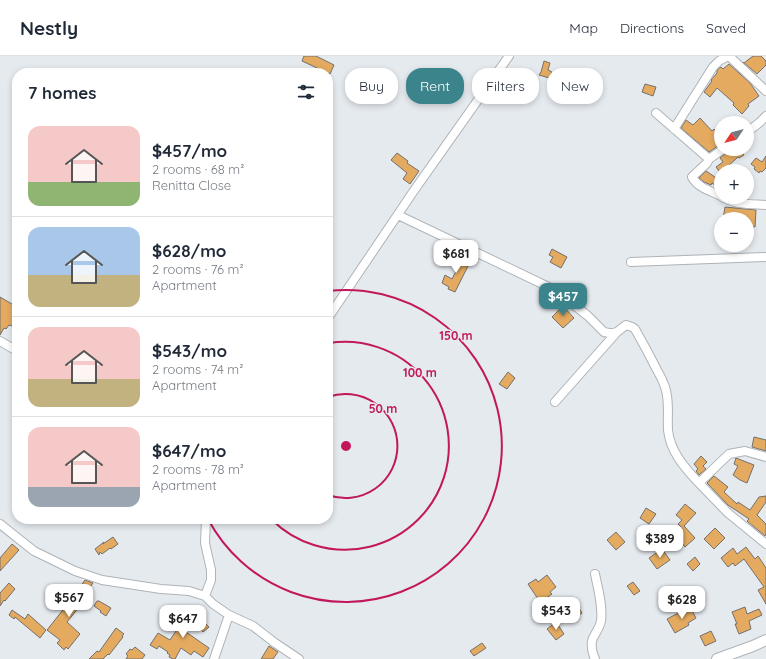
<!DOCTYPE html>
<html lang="en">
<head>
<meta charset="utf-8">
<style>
	body { margin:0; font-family:Quicksand,sans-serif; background:#f2f2f3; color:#1f2937; height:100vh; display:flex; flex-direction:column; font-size:15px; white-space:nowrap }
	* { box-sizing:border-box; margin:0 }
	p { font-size:13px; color:#747a83 }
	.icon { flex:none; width:22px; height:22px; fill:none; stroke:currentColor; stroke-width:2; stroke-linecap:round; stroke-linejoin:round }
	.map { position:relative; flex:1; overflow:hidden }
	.sheet { position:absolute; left:12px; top:12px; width:321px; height:456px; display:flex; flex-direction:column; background:#fff; border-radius:16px; box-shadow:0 2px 6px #0003 }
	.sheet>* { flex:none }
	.guide { position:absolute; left:345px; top:12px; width:361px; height:36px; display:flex; gap:8px }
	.needle { width:26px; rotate:235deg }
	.tools { position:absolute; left:714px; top:60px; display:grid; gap:8px }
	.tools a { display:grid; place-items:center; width:40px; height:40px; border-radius:50%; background:#fff; box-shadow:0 2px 6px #0003; font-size:20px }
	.price { position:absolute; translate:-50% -34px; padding:0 9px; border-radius:8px; background:#fff; color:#222; font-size:13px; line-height:26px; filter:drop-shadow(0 1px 2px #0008) }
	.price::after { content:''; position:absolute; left:50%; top:24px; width:12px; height:9px; margin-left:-6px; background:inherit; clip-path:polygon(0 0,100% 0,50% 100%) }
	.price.active { background:#3c848c; color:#fff }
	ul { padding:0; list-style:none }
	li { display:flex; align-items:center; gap:12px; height:100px; padding:0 16px }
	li+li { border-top:1px solid #e0e1e3 }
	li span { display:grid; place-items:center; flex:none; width:112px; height:80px; border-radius:12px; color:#555 }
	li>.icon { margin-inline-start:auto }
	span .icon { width:48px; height:48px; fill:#fffc; stroke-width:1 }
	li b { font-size:17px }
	h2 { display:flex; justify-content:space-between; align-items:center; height:48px; padding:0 16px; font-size:17px }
	.tag { padding:0 14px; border-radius:16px; background:#fff; box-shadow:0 2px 6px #0003; font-size:14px; line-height:36px }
	.tag.active { background:#3c848c; color:#fff }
	header { display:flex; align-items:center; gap:24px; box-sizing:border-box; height:56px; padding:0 20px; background:#fff; border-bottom:1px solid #e0e1e3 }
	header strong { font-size:19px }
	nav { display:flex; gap:22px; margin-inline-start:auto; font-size:14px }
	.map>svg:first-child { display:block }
</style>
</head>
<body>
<header>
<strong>Nestly</strong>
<nav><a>Map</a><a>Directions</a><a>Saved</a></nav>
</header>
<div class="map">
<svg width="766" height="603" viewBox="0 0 766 603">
	<rect width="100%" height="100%" fill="#e5eaef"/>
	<!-- building -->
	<path fill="#e4aa60" stroke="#74706b" d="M304,0h12l18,9 -4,9 -28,-13z
		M753,0h8l5,5v4l-9,9 -14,-12 1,1z
		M544,5l6,2 -2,7 4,2 -3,6 -10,-3 2,-3z
		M729,8l21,19 9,13 -11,8 1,2 -7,8 -9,-9 1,-2 -17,-15 -7,9 -6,-5 8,-11 -1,-1 6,-7v-3l4,-3 2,2z
		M555,22l11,5 -5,9 -10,-5z
		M514,26l9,5 -4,8 -10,-5z
		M645,28l11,3 -3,9 -11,-4z
		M700,62l12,13 2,-2 7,8v7l-12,8 -28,-24 5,-8 7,5z
		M736,93h4l4,6 -5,3 -1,-1 -11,10 6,4h-14l-3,-4 7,-5 -3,-4 6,-5 2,-3 2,3z
		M397,97l11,8 -1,2 12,8 -9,13 -7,-5 4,-6 -16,-13z
		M766,100v12l-4,4 -2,-1 -1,2 -5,-4 1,-2 -4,-3 5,-6 6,4z
		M706,115l15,10v9l-9,-7 -1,2 -7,-3 -5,-4z
		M725,151l31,3 -1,17 -8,-1v-7h-24z
		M552,193l15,8 -6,11 -11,-6 3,-5 -4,-2z
		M453,200l16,8 -14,28 -7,-3 1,-2 -7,-4 3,-8 7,4 6,-12 -9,-4z
		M0,241l17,10v16l-2,-1 -3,4 -3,-1 -3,4 -2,-1 -4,7z
		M563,250l11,12 -11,10 -11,-11z
		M508,316l7,6 -8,11 -8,-5z
		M754,381l12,3v11l-14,-4z
		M701,400l6,6 -4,4 3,3 -7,6 -3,-4 2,-2 -4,-5z
		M736,402l18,7 -7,18 -7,-3 -7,-5 5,-9 -4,-2z
		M714,420l14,11 -4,5 13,12 1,-2 12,8 9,-13 7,-1v6l-9,13 9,9v10l-1,2 -18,-15 2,-2 -21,-14 -21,-22z
		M685,448l11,9 -12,13 11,12 -10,9 -11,-13 8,-6 -4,-4 4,-4 -6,-5z
		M646,452l10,6 -7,10 -9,-6z
		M715,472l10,10 -11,11 -10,-10z
		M616,476l9,10 -9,8 -9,-10z
		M113,481l5,7 -7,5 -1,-1 -8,6 -2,-2 -1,3 -4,-6 9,-7 -1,2z
		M12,488l7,6 -19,21v-13z
		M746,491l9,12 3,-3 8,12v36l-8,-14 6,-3 -20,-28 -9,7 -2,-3 -5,4 -7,-9 12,-10 4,6z
		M662,493l8,11 -13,9 -8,-11z
		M695,501l5,7 -7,7 -6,-7z
		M547,519l9,12 -6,5 2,2 -12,8 -12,-18 8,-5 2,3z
		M85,524l8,3 -7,10 3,2 -22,27 13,12 -12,15 -2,-2 -2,3 -7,-7 3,-3 -13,-10 34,-43h-1z
		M633,526l7,9 -6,4 -7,-9z
		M9,527l6,6 -10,12 -1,-1 -4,6v-13z
		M572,541l10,16 -9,7 -11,-16z
		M97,545h2l12,7 -5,8 -6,-4 1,-1 -7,-5z
		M690,551l6,11 -8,5 1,2 -14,8 -8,-14z
		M745,551l2,7 12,-5 3,6 -13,6 2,8 -12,5 -4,-10h2l-5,-12z
		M12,554l13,9 3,-5 18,16 -6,8 -25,-21 -1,2 -5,-4z
		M188,555l11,6 10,10 -6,5 -10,-10 -7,10 23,16 -6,9 -9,-6 -3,4 -10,-7 -6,11h-2l-4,-2 1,-2 -3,-2 1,-1 -9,-6 -2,3 -7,-4 8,-12 12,7 8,-12h1z
		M556,566l8,12 -8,6 -9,-11z
		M116,572l8,6 -2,2 1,1 -14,18 -1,-1 -5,5h-14l8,-8 2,1z
		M711,575l5,10 -11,5 -5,-10z
		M482,587l4,5 -12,8 -4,-5z
		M269,590l9,6 -5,7h-12z
		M135,591l10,8 -3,4h-16l2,-3 -2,-2 4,-5 2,1z"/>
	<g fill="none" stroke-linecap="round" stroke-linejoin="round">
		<defs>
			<path id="minor" d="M729,0l37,35
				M656,57l53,46
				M674,73l39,-62 6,-6 9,-5
				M747,76l12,-9 7,-7
				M721,140c-10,-5 -23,-8 -29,-19l15,-14 2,-4 14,-10
				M722,141c14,8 29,7 44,8
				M398,159l157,75 33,26 16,16 5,1h4l4,-1 9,-7 6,2 3,2c8,14 15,27 22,41 3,5 6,11 8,17 5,15 2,27 3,43 2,21 16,37 30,52l4,-2 27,-26 16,-3 21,6
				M631,206l135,-5
				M328,262l85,-126 96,-136
				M0,285l17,10
				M555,346l62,-70
				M698,426l30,31 38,31
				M0,468l34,27 41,20 27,9 59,9 28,2 16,5 8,8 16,11 24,11 22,17 24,16
				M205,540l6,-16v-10l-6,-27 1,-24
				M214,603l15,-44
				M595,603c-3,-7 -5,-14 -2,-21 3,-6 7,-11 8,-17 2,-15 -3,-32 -6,-47"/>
			<path id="tertiary" d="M717,603l36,-13 13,-6"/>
		</defs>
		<!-- minor casing -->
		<use href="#minor" stroke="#aeb3b7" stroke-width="10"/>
		<!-- tertiary casing -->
		<use href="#tertiary" stroke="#aeb3b7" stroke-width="12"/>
		<!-- minor -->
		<use href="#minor" stroke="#fff" stroke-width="8"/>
		<!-- tertiary -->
		<use href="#tertiary" stroke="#fff" stroke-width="10"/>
	</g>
	<!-- distance rings -->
	<g fill="none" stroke="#c2185b" stroke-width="2">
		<path d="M328 341A52 52 0 1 1 328 439"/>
		<path d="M329 287A104 104 0 1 1 272 464"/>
		<path d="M328 235A156 156 0 1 1 208 463"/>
	</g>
	<circle cx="346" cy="390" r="6" fill="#c2185b" stroke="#e5eaef" stroke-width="2"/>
	<g font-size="12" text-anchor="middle" font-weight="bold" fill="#c2185b" stroke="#e5eaef" stroke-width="3" stroke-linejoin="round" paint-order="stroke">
		<text x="456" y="284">150 m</text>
		<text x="420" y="321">100 m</text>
		<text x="383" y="357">50 m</text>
	</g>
</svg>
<div class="tools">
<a><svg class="needle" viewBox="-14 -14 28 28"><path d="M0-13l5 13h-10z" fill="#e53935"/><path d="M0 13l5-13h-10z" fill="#747a83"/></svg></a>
<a>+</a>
<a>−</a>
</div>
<b class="price" style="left:456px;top:218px">$681</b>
<b class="price active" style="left:563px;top:261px">$457</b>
<b class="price" style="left:660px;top:503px">$389</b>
<b class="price" style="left:69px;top:562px">$567</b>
<b class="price" style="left:682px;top:564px">$628</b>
<b class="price" style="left:556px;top:575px">$543</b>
<b class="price" style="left:183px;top:583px">$647</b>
<div class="guide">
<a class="tag">Buy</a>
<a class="tag active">Rent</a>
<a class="tag">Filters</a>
<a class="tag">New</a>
</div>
<section class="sheet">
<h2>7 homes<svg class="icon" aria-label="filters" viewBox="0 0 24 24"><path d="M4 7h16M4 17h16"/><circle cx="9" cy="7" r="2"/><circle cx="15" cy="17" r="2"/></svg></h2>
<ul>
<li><span style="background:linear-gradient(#f6c9c9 70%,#8fb573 0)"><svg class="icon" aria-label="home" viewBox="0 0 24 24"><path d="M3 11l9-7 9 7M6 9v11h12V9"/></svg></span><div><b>$457/mo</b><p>2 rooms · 68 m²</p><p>Renitta Close</p></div></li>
<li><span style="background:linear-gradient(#a9c7e8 60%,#c2b280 0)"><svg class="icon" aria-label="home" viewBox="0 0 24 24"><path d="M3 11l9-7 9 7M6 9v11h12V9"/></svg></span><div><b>$628/mo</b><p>2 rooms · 76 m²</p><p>Apartment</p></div></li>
<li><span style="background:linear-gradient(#f6c9c9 65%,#c2b280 0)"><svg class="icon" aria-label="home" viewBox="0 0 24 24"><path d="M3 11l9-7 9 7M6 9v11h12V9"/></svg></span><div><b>$543/mo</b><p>2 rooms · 74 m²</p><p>Apartment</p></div></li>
<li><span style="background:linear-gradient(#f6c9c9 75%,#9aa5b1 0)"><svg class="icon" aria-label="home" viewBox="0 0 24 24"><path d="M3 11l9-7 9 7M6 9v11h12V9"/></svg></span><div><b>$647/mo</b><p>2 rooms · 78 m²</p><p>Apartment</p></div></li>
</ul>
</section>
</div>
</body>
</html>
